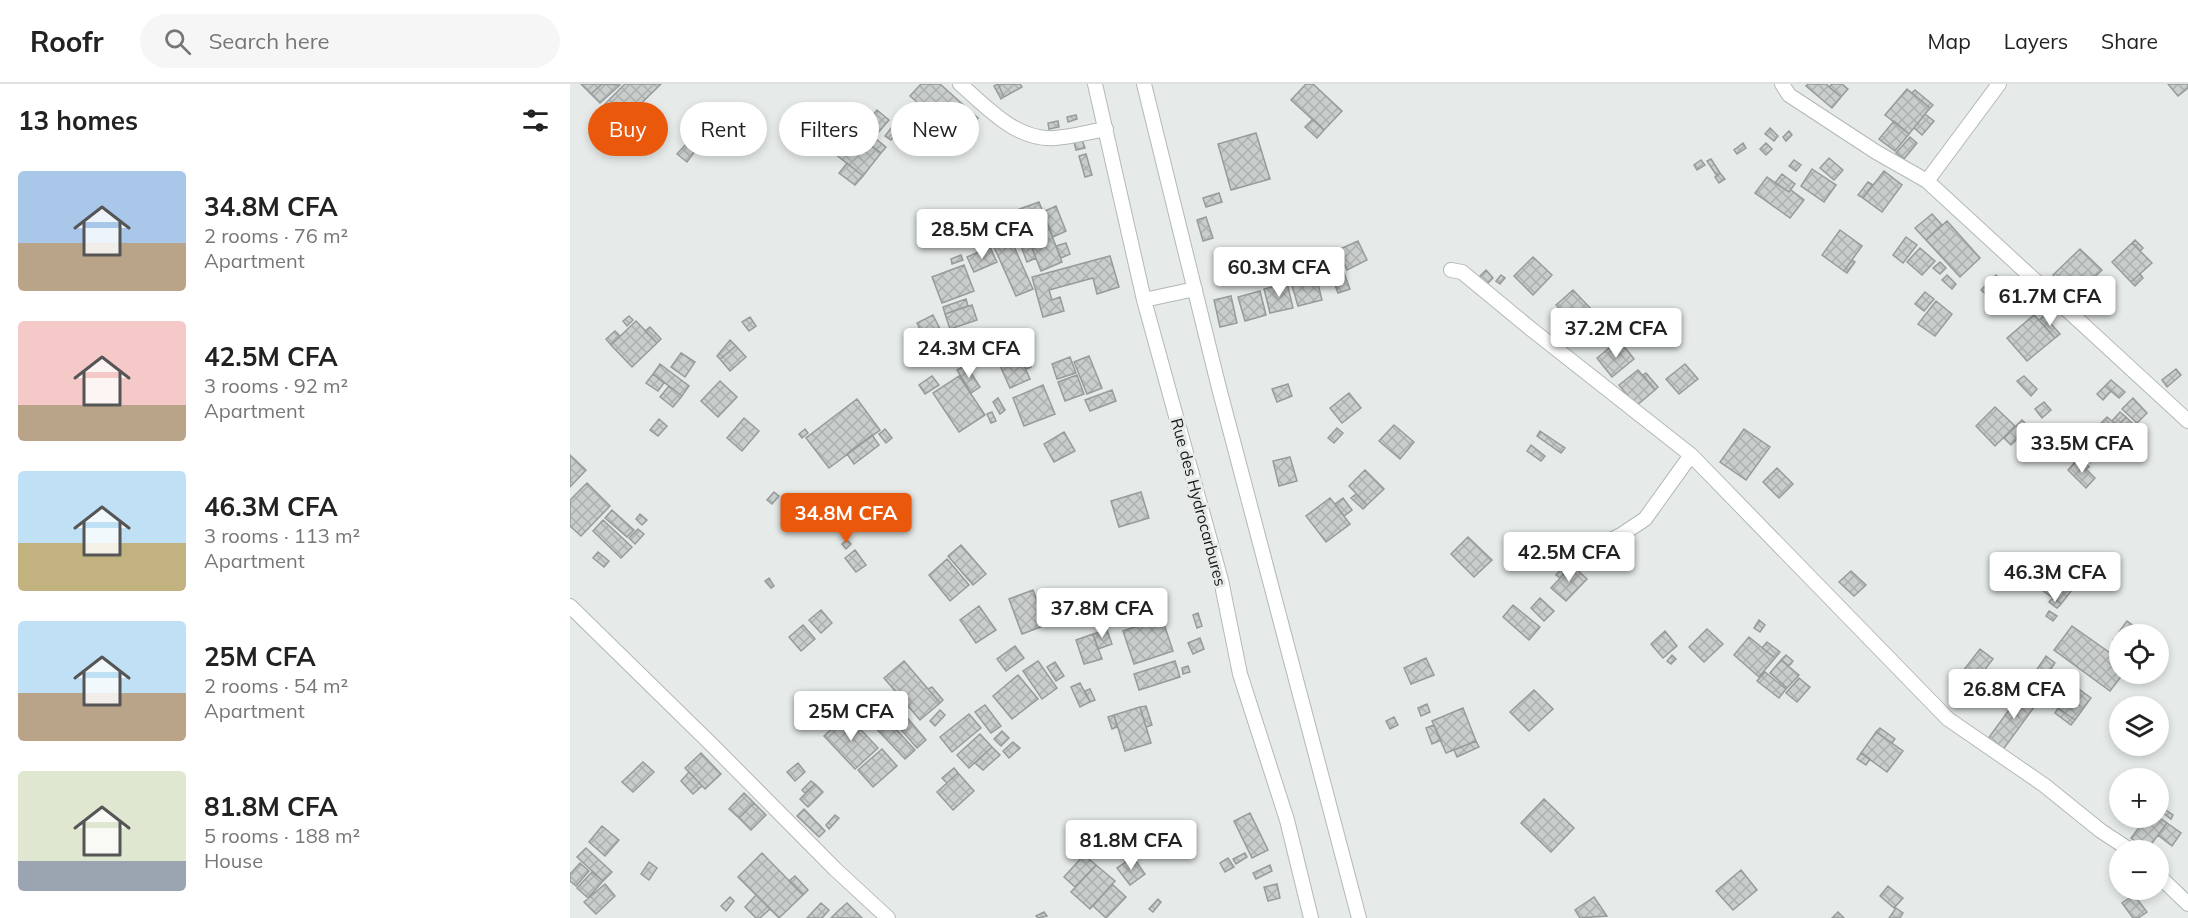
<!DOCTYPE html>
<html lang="en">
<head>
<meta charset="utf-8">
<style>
	body { margin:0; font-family:Mulish,sans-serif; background:#f6f6f6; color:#222; height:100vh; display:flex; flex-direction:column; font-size:22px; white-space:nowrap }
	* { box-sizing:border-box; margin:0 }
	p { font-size:20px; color:#767676 }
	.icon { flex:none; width:33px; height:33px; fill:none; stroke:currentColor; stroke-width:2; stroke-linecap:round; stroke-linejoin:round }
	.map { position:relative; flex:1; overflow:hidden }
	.drawer { display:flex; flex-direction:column; background:#fff; width:570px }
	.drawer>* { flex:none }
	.guide { position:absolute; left:18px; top:18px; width:570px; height:54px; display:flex; gap:12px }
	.fabs { position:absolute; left:1539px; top:540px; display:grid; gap:12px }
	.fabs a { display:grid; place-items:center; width:60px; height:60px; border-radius:50%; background:#fff; box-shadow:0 3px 9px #0003; font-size:30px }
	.price { position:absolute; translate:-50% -51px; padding:0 14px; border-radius:6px; background:#fff; color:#222; font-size:20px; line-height:39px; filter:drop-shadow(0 2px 3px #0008) }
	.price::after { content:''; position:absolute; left:50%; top:36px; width:18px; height:14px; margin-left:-9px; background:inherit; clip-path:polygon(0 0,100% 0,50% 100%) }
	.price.active { background:#ea580c; color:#fff }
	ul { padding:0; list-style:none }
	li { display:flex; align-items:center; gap:18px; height:150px; padding:0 18px }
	li span { display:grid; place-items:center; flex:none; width:168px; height:120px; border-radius:6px; color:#555 }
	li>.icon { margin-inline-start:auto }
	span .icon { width:72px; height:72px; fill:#fffc; stroke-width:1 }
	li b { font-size:26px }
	h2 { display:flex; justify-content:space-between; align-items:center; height:72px; padding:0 18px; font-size:26px }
	.chip { padding:0 21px; border-radius:27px; background:#fff; box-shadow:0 3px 9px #0003; font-size:21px; line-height:54px }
	.chip.active { background:#ea580c; color:#fff }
	header { display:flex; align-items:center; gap:36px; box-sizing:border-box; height:84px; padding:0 30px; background:#fff; border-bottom:2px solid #e0e0e0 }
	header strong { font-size:28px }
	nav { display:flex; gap:33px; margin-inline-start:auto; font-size:21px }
	.search { width:420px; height:54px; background:#f6f6f6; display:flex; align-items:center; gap:15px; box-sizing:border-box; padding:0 21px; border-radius:33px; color:#767676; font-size:22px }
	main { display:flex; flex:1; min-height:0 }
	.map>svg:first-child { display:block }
</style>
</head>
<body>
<header>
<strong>Roofr</strong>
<div class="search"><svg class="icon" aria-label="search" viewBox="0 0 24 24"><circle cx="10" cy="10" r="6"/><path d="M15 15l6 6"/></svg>Search here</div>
<nav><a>Map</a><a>Layers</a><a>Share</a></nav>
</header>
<main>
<section class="drawer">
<h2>13 homes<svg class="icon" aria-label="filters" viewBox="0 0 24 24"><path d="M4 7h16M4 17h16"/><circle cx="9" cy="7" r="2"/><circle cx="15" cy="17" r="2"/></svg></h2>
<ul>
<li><span style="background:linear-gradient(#a9c7e8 60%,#b9a48a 0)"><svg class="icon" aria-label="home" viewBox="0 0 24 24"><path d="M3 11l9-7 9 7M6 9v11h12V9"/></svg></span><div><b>34.8M CFA</b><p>2 rooms · 76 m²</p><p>Apartment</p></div></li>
<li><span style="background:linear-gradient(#f6c9c9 70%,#b9a48a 0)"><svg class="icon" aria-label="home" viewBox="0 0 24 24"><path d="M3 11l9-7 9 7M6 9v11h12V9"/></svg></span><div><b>42.5M CFA</b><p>3 rooms · 92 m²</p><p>Apartment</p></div></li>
<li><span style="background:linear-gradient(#bfe0f5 60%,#c2b280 0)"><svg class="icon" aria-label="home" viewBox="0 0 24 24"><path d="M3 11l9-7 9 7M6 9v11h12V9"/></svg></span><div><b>46.3M CFA</b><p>3 rooms · 113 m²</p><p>Apartment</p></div></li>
<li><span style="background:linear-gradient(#bfe0f5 60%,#b9a48a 0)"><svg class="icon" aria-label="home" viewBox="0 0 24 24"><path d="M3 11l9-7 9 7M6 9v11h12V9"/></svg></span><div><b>25M CFA</b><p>2 rooms · 54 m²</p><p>Apartment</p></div></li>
<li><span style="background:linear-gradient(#dfe7d0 75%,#9aa5b1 0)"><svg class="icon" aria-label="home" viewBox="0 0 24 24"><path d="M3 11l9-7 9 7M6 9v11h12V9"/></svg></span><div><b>81.8M CFA</b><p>5 rooms · 188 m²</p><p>House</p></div></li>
</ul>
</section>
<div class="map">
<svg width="1618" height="834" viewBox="0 0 1618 834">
	<defs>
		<pattern id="building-cross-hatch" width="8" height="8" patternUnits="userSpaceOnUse" patternTransform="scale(1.5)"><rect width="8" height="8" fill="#c9cecd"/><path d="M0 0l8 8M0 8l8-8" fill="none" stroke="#acb0af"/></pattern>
	</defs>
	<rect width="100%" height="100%" fill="#e6ebe9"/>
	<!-- building -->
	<path fill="url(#building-cross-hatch)" stroke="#979c9b" stroke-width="1.5" d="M11,0h21l-11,10z
		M32,0l18,1 -20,18 -9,-9z
		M55,0h36l-41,40 -18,-17z
		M351,0h19l38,34 -19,21 -49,-43z
		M428,0l6,13 -3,2 -7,-13z
		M428,0h22l2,3 -18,10z
		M736,0h7l29,27 -18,19 -33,-30z
		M1238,0h18l15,13 -9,11 -26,-22z
		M1262,0h10l6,5 -7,8 -12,-10z
		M1598,0h20v4l-10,8z
		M1337,5l23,19 -21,26 -24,-19z
		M1345,6l18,15 -3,3 -18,-15z
		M282,21l13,9 -11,15 -13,-9z
		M307,26l12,10 -12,14 -12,-10z
		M1355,30l9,7 -12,14 -8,-7z
		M506,31l1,4 -9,3 -1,-5z
		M743,35l11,11 -7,8 -12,-11z
		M488,37l1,6 -10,2 -1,-6z
		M1324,37l15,13 -14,17 -16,-12z
		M322,43l6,4 -7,9 -6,-4z
		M1200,44l8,8 -4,5 -9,-7z
		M281,47l30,22 -18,23 -29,-23z
		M1219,47l3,4 -6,6 -3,-4z
		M686,49l14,46 -39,11 -13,-46z
		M301,51l15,12 -5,6 -15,-11z
		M1340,53l7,6 -13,16 -8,-6z
		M512,56l3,8 -9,2 -2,-8z
		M117,59l9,7 -9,12 -10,-8z
		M1173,59l3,5 -9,6 -3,-4z
		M1196,59l6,6 -6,6 -6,-6z
		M516,70l6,21 -7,2 -6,-21z
		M1259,74l14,12 -9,10 -14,-12z
		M1141,75l9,14 -3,3 -10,-15z
		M1131,76l4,5 -8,5 -3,-5z
		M1224,76l7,5 -5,6 -7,-5z
		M277,79l16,13 -8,9 -16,-12z
		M1242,85l24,16 -12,17 -23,-16z
		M1314,87l18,14 -20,27 -19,-14z
		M1150,89l5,6 -6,4 -4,-6z
		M1212,90l13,10 -6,8 -14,-9z
		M1197,93l22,15 2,-2 13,10 -14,18 -35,-25z
		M1298,98l5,3 -10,13 -5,-3z
		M649,109l3,9 -16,5 -3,-9z
		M469,118l23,60 -21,9 -24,-61z
		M486,122l10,25 -13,6 -10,-25z
		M1362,130l10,11 -16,15 -11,-12z
		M636,133l7,21 -10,3 -6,-21z
		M1377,137l33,37 -20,19 -34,-37z
		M1270,146l22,16 -18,25 -22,-16z
		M437,147l26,58 -17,7 -26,-58z
		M458,153l8,21 -9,4 -8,-21z
		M1336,153l11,8 -14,18 -10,-8z
		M1565,156l8,8 -3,3 -8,-8z
		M788,157l9,19 -20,10 -9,-20z
		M496,159l4,11 -9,4 -5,-12z
		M1562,159l20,20 -21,19 -19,-20z
		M420,163l7,15 -23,10 -7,-15z
		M1350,164l15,13 -13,14 -15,-13z
		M1510,165l22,21 -28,27 -21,-22z
		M391,171l2,5 -11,4 -1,-5z
		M540,172l9,31 -22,7 -4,-16 -44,12 3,10 8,-3 4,14 -21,6 -11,-40z
		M963,173l19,18 -19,20 -19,-19z
		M1282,176l3,2 -8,11 -3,-2z
		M1370,178l6,6 -6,6 -7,-6z
		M394,181l10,26 -32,12 -10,-26z
		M771,181l9,24 -12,4 -9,-24z
		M916,186l7,8 -7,7 -8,-7z
		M1570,190l3,4 -8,8 -4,-4z
		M931,191l4,3 -5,6 -4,-3z
		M1377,191l9,9 -4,5 -10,-9z
		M1426,191l8,8 -14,15 -9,-8z
		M746,192l6,24 -24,6 -7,-24z
		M717,199l6,25 -23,5 -6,-24z
		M1003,206l18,19 -17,15 -18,-19z
		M690,207l6,24 -21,6 -7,-24z
		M1355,208l9,7 -10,12 -9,-7z
		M661,212l6,27 -17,4 -6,-27z
		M396,215l2,7 -23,8 -2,-7z
		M1366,217l16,13 -17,22 -17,-12z
		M402,221l5,15 -27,9 -5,-15z
		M363,231l14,28 -16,8 -14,-28z
		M1464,231l21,23 -28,23 -20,-23z
		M59,232l4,4 -6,6 -4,-5z
		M1474,232l16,18 -5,4 -16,-18z
		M180,233l6,9 -7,5 -7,-9z
		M66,237l21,22 -25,24 -21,-22z
		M80,243l11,12 -4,4 -12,-12z
		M45,247l5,5 -9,9 -5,-6z
		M160,256l6,6 -16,13 -3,-3z
		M1049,256l15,19 -22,18 -15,-19z
		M372,261l5,9 -11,6 -5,-9z
		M166,262l10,11 -16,14 -10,-12z
		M454,266l7,17 -5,2 -8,-17z
		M448,268l12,27 -20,9 -12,-27z
		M111,269l14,9 -10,15 -14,-10z
		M519,272l13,32 -15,6 -13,-32z
		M500,273l6,16 -19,6 -5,-15z
		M90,280l29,22 -7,10 -29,-22z
		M1115,280l13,15 -19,15 -13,-15z
		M396,281l14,22 -9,6 -14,-23z
		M1606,285l5,6 -14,12 -5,-7z
		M1068,286l17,20 -19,16 -17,-21z
		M1076,289l12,14 -3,3 -12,-15z
		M83,290l11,9 -6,8 -12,-8z
		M507,291l7,19 -19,7 -7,-19z
		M362,292l7,9 -14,9 -6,-9z
		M389,292l26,39 -26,17 -26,-39z
		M1454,292l13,13 -6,7 -14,-15z
		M1541,296l14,12 -6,6 -14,-12z
		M150,297l17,16 -19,20 -17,-16z
		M718,300l4,12 -15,6 -5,-13z
		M473,301l12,29 -31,12 -11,-28z
		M99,302l13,10 -9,11 -13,-10z
		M1535,302l6,5 -8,9 -6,-6z
		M542,306l4,11 -26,10 -5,-11z
		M779,309l12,15 -19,15 -12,-15z
		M428,314l7,12 -5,4 -7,-12z
		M1563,314l14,15 -10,10 -15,-14z
		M287,315l23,31 -51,38 -23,-30z
		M1474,318l7,8 -9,8 -7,-9z
		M1425,323l20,19 -20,20 -19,-20z
		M422,328l4,9 -5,2 -4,-9z
		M1550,328l6,5 -8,9 -6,-5z
		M1537,333l11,9 -13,14 -11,-10z
		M1556,333l10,10 -20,22 -11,-9z
		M174,334l15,13 -17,20 -15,-13z
		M89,335l8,7 -9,10 -8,-6z
		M1452,336l7,7 -18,18 -7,-7z
		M1507,340l8,8 -6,5 -8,-8z
		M824,341l20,17 -14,17 -21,-18z
		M767,344l6,5 -9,10 -6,-5z
		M235,345l3,4 -6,5 -3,-4z
		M315,345l7,9 -6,5 -7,-9z
		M1174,345l26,18 -24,33 -26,-18z
		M1523,346l21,21 -7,7 -21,-21z
		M970,347l25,17 -4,5 -24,-17z
		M494,348l11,19 -21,11 -10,-18z
		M302,351l7,10 -25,19 -7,-10z
		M961,361l14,11 -4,5 -14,-10z
		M0,371l16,15 -16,17z
		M720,373l7,24 -18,5 -6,-25z
		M1510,374l9,9 -3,2 -9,-9z
		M1507,376l18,18 -9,10 -18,-18z
		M1207,384l16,16 -14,14 -16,-16z
		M795,386l19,19 -17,16 -18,-19z
		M17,399l23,23 -29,30 -11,-10v-26z
		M204,408l5,4 -7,8 -5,-4z
		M571,408l8,26 -30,9 -8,-26z
		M786,410l11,11 -4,4 -12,-11z
		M760,414l20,26 -24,18 -20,-26z
		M773,414l9,12 -8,6 -9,-12z
		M220,419l7,7 -3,3 -8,-7z
		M42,426l22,20 -7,7 -22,-19z
		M70,430l7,6 -5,5 -6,-6z
		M33,436l29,27 -11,11 -28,-27z
		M68,445l6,5 -9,10 -6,-6z
		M898,453l24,23 -18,17 -23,-23z
		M277,456l4,4 -5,5 -4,-5z
		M974,459l6,6 -6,5 -5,-7z
		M391,461l25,29 -13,11 -25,-29z
		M285,466l11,15 -10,7 -11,-14z
		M28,468l11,9 -5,6 -11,-9z
		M1486,472l26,21 -21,27 -27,-20z
		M377,475l22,26 -19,16 -21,-26z
		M998,477l4,4 -12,13 -4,-3z
		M1002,481l15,14 -21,22 -15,-13z
		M1281,487l15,14 -12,11 -15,-14z
		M199,494l5,8 -3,2 -6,-7z
		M463,506l13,35 -24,9 -13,-35z
		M970,514l14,13 -10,10 -13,-13z
		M1483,514l8,6 -4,4 -8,-6z
		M943,521l27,22 -11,13 -26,-23z
		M409,522l17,24 -20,13 -16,-23z
		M251,526l11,13 -11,10 -12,-13z
		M1479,527l8,5 -4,5 -7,-5z
		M628,529l4,13 -5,2 -4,-13z
		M592,534l11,33 -39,13 -11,-33z
		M1189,536l6,5 -5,7 -6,-4z
		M1557,537l18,13h-25v11l-7,-5z
		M233,541l12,14 -14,12 -12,-14z
		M1502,542l48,34v14h3l-13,17 -56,-41z
		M1137,545l16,15 -19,18 -15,-15z
		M537,546l5,14 -14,5 -5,-15z
		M1095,547l12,15 -14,12 -12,-14z
		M523,550l9,25 -18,5 -8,-24z
		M1179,553l26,21 -16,19 -25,-22z
		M630,554l4,11 -11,5 -5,-11z
		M1197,558l13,10 -5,6 -13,-10z
		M445,562l9,12 -18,13 -9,-12z
		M1410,565l13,10 -21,27 -13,-10z
		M1102,571l4,4 -5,5 -4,-3z
		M1216,571l7,6 -4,5 -8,-6z
		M1476,572l9,7 -19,28 -9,-7z
		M856,574l8,17 -23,9 -7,-16z
		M1211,576l18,15 -12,13 -17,-15z
		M334,577l36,42 -20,17 -36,-42z
		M468,577l19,27 -15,11 -19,-28z
		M605,577l5,16 -41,13 -5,-16z
		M485,578l9,14 -8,5 -9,-14z
		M618,582l2,6 -7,2 -1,-6z
		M1195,588l21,17 -7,9 -22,-17z
		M1485,588l36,26 -16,22 -36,-26z
		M448,591l20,24 -26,20 -19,-23z
		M1229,594l11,9 -13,15 -11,-9z
		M510,599l10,19 -10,5 -9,-20z
		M362,603l11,13 -3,3 -12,-14z
		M1455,604l15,11 -38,52 -15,-11z
		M520,605l5,11 -5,2 -5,-11z
		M964,606l19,19 -24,22 -19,-19z
		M324,618l32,38 -9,8 -33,-38z
		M857,620l3,8 -9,4 -3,-8z
		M415,621l16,21 -10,7 -16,-21z
		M576,622l6,19 -6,2 -6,-20z
		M570,623l11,36 -26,8 -11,-36z
		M893,624l13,33 -30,12 -14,-32z
		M1488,624l17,12 -4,5 -16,-12z
		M370,626l5,5 -10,11 -5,-5z
		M312,630l33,36 -10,9 -34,-36z
		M399,630l12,14 -29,24 -12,-15z
		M277,631l31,33 -23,21 -31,-33z
		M544,631l3,12 -5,2 -4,-12z
		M824,633l4,8 -8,4 -4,-8z
		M864,641l7,15 -9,4 -6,-16z
		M1310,644l15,11 -3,4 -16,-11z
		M432,647l7,7 -8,8 -7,-7z
		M1306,648l27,19 -16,21 -26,-19z
		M410,650l12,13 -23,21 -12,-13z
		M906,657l3,6 -22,10 -3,-7z
		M443,658l7,6 -11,10 -6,-7z
		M422,663l8,8 -17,15 -8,-7z
		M312,665l15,17 -24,21 -15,-17z
		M131,669l20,21 -16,15 -20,-21z
		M1291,669l9,6 -4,6 -9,-6z
		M73,678l11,10 -21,20 -11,-10z
		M228,679l7,9 -10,9 -8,-9z
		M384,684l4,5 -11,10 -5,-5z
		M119,688l13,14 -9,8 -12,-13z
		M388,689l16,18 -21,19 -16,-18z
		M241,697l4,3 -10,9 -3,-3z
		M245,700l8,8 -15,15 -8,-8z
		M174,709l10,10 -15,15 -10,-9z
		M974,715l30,29 -23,24 -30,-29z
		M184,719l12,12 -15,15 -12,-12z
		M234,725l21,22 -6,6 -22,-21z
		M1596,726l7,5 -2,4 -8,-6z
		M680,729l18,37 -16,8 -18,-37z
		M265,731l4,3 -10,11 -3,-4z
		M1588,733l9,6 -20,27 -16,-12 15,-20z
		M1597,739l14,10 -9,13 -14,-11z
		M32,742l17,14 -14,16 -16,-14z
		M16,764l26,24 -9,9 -26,-24z
		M192,769l41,42 -24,23 -41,-41z
		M675,769l2,4 -11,7 -3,-5z
		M514,771l12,10 -21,22 -11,-10z
		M563,773l12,17 -15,11 -13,-17z
		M658,774l6,9 -9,5 -5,-9z
		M79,778l8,6 -8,12 -8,-6z
		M10,779l9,8 -13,15 -6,-5v-7z
		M526,781l19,16 -25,28 -19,-17z
		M700,781l2,6 -16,8 -3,-6z
		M1171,786l16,20 -24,20 -17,-19z
		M22,788l11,9 -15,17 -11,-10z
		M225,792l13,14 -5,5 -14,-14z
		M35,800l10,12 -19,18 -12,-12z
		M542,800l14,13 -20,21 -13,-12z
		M707,800l3,14 -12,3 -4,-14z
		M1318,802l15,12 -9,10 -14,-12z
		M186,811l14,14 -10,9h-4l-11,-11z
		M1564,811l13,17 -9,6h-5l-11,-15z
		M160,813l4,4 -8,10 -5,-5z
		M1024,813l13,19 -27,2 -5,-8z
		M588,815l3,3 -8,10 -4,-3z
		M251,819l8,7 -7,8h-15z
		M277,819l15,15h-31l7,-7z
		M1326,824l7,5 -3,5h-11z
		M474,828l3,4 -9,2 -2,-2z
		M1268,828l6,6h-12z"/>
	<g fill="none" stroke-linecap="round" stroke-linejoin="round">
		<defs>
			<path id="minor" d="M390,0c27,23 56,57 95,54 17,-1 34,-6 51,-9
				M525,0l49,216 77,280 19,94 47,146 24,98
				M574,0l75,304 140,530
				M1212,0l7,11 87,57 51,29 261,240
				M1357,97l72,-97
				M881,186l11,2 69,57 160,126 257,264 96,66 57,46 29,19
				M574,216l51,-11
				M1015,469l36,-18 24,-16 46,-64
				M0,522l144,141 121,122 53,49
				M1588,791l30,29"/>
		</defs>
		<!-- minor casing -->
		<use href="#minor" stroke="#b3b8b7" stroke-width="16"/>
		<!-- minor -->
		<use href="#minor" stroke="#fff" stroke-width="14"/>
	</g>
	<g text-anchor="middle" stroke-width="6" stroke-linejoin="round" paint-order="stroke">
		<!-- street labels -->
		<g font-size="16" fill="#171818" stroke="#e6ebe9">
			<text transform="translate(629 418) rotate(75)" y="6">Rue des Hydrocarbures</text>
		</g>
	</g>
</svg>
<div class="fabs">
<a><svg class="icon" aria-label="locate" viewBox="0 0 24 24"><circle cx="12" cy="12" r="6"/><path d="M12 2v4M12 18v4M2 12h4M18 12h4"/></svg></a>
<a><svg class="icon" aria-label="layers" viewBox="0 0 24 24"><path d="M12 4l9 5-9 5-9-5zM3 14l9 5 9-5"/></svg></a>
<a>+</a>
<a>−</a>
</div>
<b class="price" style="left:412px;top:176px">28.5M CFA</b>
<b class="price" style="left:709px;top:214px">60.3M CFA</b>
<b class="price" style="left:1480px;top:243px">61.7M CFA</b>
<b class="price" style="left:1046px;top:275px">37.2M CFA</b>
<b class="price" style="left:399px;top:295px">24.3M CFA</b>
<b class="price" style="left:1512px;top:390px">33.5M CFA</b>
<b class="price active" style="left:276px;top:460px">34.8M CFA</b>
<b class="price" style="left:999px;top:499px">42.5M CFA</b>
<b class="price" style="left:1485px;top:519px">46.3M CFA</b>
<b class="price" style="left:532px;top:555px">37.8M CFA</b>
<b class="price" style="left:1444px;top:636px">26.8M CFA</b>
<b class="price" style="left:281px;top:658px">25M CFA</b>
<b class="price" style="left:561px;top:787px">81.8M CFA</b>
<div class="guide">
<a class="chip active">Buy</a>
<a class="chip">Rent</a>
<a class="chip">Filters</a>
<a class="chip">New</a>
</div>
</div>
</main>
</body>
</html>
